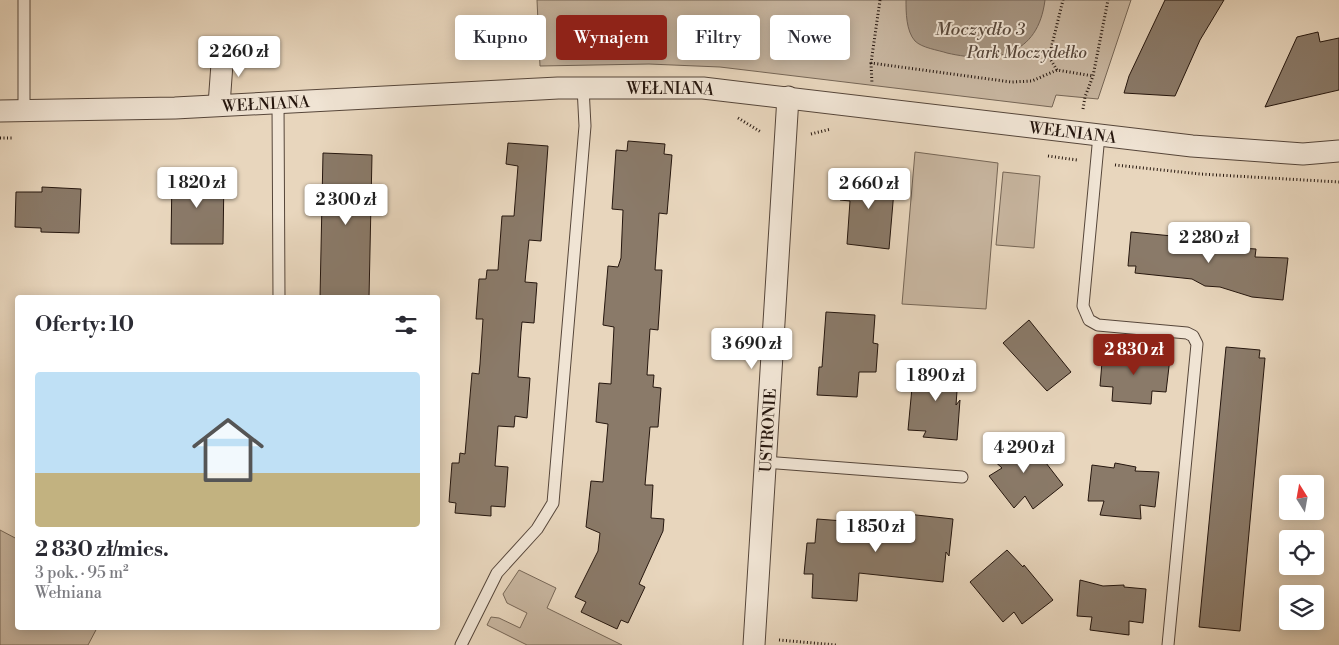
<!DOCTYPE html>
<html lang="pl">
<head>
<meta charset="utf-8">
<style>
	body { margin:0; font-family:"Libre Bodoni",serif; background:#f2f2f3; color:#2b2b33; height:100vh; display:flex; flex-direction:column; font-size:19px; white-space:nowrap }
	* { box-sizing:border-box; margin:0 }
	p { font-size:16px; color:#7c7c81 }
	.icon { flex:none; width:28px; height:28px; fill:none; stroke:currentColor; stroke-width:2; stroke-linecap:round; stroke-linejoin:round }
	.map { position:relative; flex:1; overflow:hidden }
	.drawer { position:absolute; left:15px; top:295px; width:425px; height:335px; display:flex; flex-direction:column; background:#fff; border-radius:5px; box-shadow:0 2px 12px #0003 }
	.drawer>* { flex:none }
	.hud { position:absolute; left:455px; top:15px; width:475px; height:45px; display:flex; gap:10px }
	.needle { width:32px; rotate:349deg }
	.controls { position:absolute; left:1279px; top:475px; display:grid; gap:10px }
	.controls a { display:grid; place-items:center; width:45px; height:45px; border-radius:5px; background:#fff; box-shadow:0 2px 12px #0003; font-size:25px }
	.price { position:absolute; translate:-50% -42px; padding:0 11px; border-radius:5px; background:#fff; color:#222; font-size:16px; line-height:32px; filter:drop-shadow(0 1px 2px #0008) }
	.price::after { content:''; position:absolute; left:50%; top:30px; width:15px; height:11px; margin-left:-8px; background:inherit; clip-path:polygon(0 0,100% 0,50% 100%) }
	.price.active { background:#8f2418; color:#fff }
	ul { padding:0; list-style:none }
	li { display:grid; align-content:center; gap:10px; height:265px; padding:0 20px }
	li+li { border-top:1px solid #e1e1e2 }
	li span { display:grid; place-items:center; height:155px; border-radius:5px; color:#555 }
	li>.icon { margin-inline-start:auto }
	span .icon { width:90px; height:90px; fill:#fffc; stroke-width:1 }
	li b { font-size:21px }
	h2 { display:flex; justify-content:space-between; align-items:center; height:60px; padding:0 20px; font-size:21px }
	.tag { padding:0 18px; border-radius:5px; background:#fff; box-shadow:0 2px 12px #0003; font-size:18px; line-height:45px }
	.tag.active { background:#8f2418; color:#fff }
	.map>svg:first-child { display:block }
</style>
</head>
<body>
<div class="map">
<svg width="1339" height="645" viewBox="0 0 1339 645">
	<rect width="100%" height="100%" fill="#e8d6bd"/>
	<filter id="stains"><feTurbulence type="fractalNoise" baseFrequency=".004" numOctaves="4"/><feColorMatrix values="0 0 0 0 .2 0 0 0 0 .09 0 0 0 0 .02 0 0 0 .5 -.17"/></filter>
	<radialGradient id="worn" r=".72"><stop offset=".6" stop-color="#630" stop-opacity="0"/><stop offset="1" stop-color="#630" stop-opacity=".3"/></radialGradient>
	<!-- green -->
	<path fill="#c7b59f" stroke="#766656" d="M537,0h594l-33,99 -42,-4 -4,12 -332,-40 -71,-3 -109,2z
		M915,152l83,11 -12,146 -84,-5z
		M1003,172l37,4 -6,72 -38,-3z
		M0,530l17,9 1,89h79l-9,17h-88z
		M519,570l37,18 -9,20 75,37h-95l-40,-20 4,-8 8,1 21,10 7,-15 -20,-10 -4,-9z"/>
	<!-- water -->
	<path fill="#a69582" stroke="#726254" d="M906,0h139c-7,56 -50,64 -98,53 -9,-3 -25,-5 -32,-12 -9,-10 -9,-29 -9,-41z"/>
	<!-- building -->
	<path fill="#8a7a69" stroke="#25160e" d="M1165,0h59l-24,40 -25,56 -51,-3 5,-17z
		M1318,32l2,10 19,-4v52l-74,17 32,-70z
		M628,141l37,3 -1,10 8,1 -5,59 -8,-1 -4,57h7l-4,60 -8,-1 -3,46h7l-1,12 8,1 -3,39h-8l-5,58h8l-2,33 13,1 -1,12 -24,53 6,3 -17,36 -7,-3 -4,9 -36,-17 5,-10 -11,-5 23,-46 2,-18 -14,-6 5,-46 12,1 5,-58 -12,-2 3,-39 12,1 3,-57 -11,-2 5,-59 10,1 3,-9 2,-48 -11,-1 4,-59 11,1z
		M508,143l40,3 -7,95 -12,-1 -4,42 12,1 -3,40 -12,-1 -1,10 -3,45 12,1 -3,40 -12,-2 -1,11 -16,-1 -3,40 13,1 -3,40 -14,-1v10l-36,-3 1,-10 -7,-1 3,-39h7l1,-10 5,1 7,-81 7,1 1,-10 3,-45h-7l3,-40h7l1,-9h11l4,-54h12l4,-50 -12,-2z
		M323,153l49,2 -3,143h-49z
		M172,174l52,1 -1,69h-52z
		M842,174l53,5 -6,70 -42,-5 3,-43 -10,-1z
		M42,187l39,2 -2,44 -38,-1v-4l-26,-1 1,-35h26z
		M1131,232l93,9v6l32,2 -1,8 33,1 -5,42 -31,-3 -32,-10 -15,-1 -13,-7 -57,-6 1,-7h-8z
		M826,312l49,3 -2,28 5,1 -2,28h-17l-2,25 -40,-2 2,-28h3z
		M1029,320l42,52 -24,19 -44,-48z
		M1226,347l34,3 -1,8h6l-25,273 -41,-4z
		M1103,350l67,8 -4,34 -14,-1 -1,13 -39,-3 1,-14 -13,-1z
		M931,361l28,2 -3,42 4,-5 -3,40 -34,-3 3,-6 -18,-1 5,-53 16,2z
		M1019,434l14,19 3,-3 27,35 -30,24 -8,-13 -11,12 -25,-32 13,-8 -11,-10z
		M1115,463l21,4 -1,4 24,1 -4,35 -15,-2 1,14 -41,-4 4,-14h-16l4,-36 22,3z
		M898,513l55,6 -4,37 -3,-4 -3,30 -84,-9 -2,28 -45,-3 1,-24h-9l3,-31h8l2,-24 80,6z
		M1007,550l16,17 1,-2 29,35 -31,24 -8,-12 -11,10 -33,-40z
		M1080,580l23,6 21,-1v2l22,2 -3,34 -14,-2v14l-39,-5 2,-13 -15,-1z"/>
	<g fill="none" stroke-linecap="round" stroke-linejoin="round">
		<defs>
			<path id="service" d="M24,0v111
				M278,102l1,196
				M1099,135l-16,171 6,14 9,5 89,8 6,3 4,8 -29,301
				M764,462l198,15
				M461,645l36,-72 40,-44 16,-26 32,-377 -2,-39"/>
			<g id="minor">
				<path d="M219,105l4,-55"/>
				<path id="s1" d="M0,111l175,-3 383,-20h145l489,58 111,8 36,-3"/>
				<path id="s2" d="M754,645l34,-548"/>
			</g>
		</defs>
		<!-- service casing -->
		<use href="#service" stroke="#56463a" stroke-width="13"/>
		<!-- minor casing -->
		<use href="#minor" stroke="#56463a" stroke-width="23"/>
		<!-- path -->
		<path stroke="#25160e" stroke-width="3" stroke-dasharray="1 2.5" stroke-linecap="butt" d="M880,0l-9,63 140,19 21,-1 25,-11 36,6
			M871,63l1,21
			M1057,70l-8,-13 14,-57
			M1083,109l2,-12 8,-21 15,-76
			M738,118l23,14
			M811,134l20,-5
			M0,138h12
			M1048,156l29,4
			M1115,165l85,9 139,8
			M779,640l57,5"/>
		<!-- service -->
		<use href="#service" stroke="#f0e4d4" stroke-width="11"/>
		<!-- minor -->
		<use href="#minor" stroke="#f0e4d4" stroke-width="21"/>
	</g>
	<g text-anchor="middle" stroke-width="4" stroke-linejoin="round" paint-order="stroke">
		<!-- park labels -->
		<g font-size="16" font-style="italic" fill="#56463a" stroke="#f0e4d4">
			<text x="1027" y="58">Park Moczydełko</text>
		</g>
		<!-- street labels -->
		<g font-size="16" fill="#25160e" stroke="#f0e4d4">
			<text dy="6" stroke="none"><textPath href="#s1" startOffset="671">WEŁNIANA</textPath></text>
			<text dy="6" stroke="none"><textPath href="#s1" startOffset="266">WEŁNIANA</textPath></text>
			<text dy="6" stroke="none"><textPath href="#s1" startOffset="1076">WEŁNIANA</textPath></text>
			<text dy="6" stroke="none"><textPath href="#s2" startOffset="215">USTRONIE</textPath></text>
		</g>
		<!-- water labels -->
		<g font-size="18" font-style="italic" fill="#59493c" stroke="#f0e4d4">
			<text x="980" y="35">Moczydło 3</text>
		</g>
	</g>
	<rect width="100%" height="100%" filter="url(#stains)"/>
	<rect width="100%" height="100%" fill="url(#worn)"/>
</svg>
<div class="controls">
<a><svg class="needle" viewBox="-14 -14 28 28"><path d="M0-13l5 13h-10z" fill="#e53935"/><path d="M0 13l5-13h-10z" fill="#7c7c81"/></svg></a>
<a><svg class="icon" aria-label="locate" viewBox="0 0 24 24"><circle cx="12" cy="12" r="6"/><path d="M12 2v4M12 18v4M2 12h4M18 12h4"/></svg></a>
<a><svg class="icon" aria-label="layers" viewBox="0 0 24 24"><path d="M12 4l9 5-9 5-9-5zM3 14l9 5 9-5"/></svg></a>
</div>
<b class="price" style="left:239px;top:78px">2 260 zł</b>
<b class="price" style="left:197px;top:209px">1 820 zł</b>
<b class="price" style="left:869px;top:210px">2 660 zł</b>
<b class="price" style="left:346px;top:226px">2 300 zł</b>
<b class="price" style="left:1209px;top:264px">2 280 zł</b>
<b class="price" style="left:752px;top:370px">3 690 zł</b>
<b class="price active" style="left:1134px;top:376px">2 830 zł</b>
<b class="price" style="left:936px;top:402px">1 890 zł</b>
<b class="price" style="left:1024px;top:474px">4 290 zł</b>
<b class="price" style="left:876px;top:553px">1 850 zł</b>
<div class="hud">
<a class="tag">Kupno</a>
<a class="tag active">Wynajem</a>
<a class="tag">Filtry</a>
<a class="tag">Nowe</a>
</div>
<section class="drawer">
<h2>Oferty: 10<svg class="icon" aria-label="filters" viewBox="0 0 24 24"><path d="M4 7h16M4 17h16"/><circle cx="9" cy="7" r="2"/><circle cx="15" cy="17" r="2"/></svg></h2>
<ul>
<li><span style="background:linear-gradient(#bfe0f5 65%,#c2b280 0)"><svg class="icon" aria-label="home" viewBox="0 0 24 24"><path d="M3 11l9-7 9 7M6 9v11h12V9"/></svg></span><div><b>2 830 zł/mies.</b><p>3 pok. · 95 m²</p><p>Wełniana</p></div></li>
</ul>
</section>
</div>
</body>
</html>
